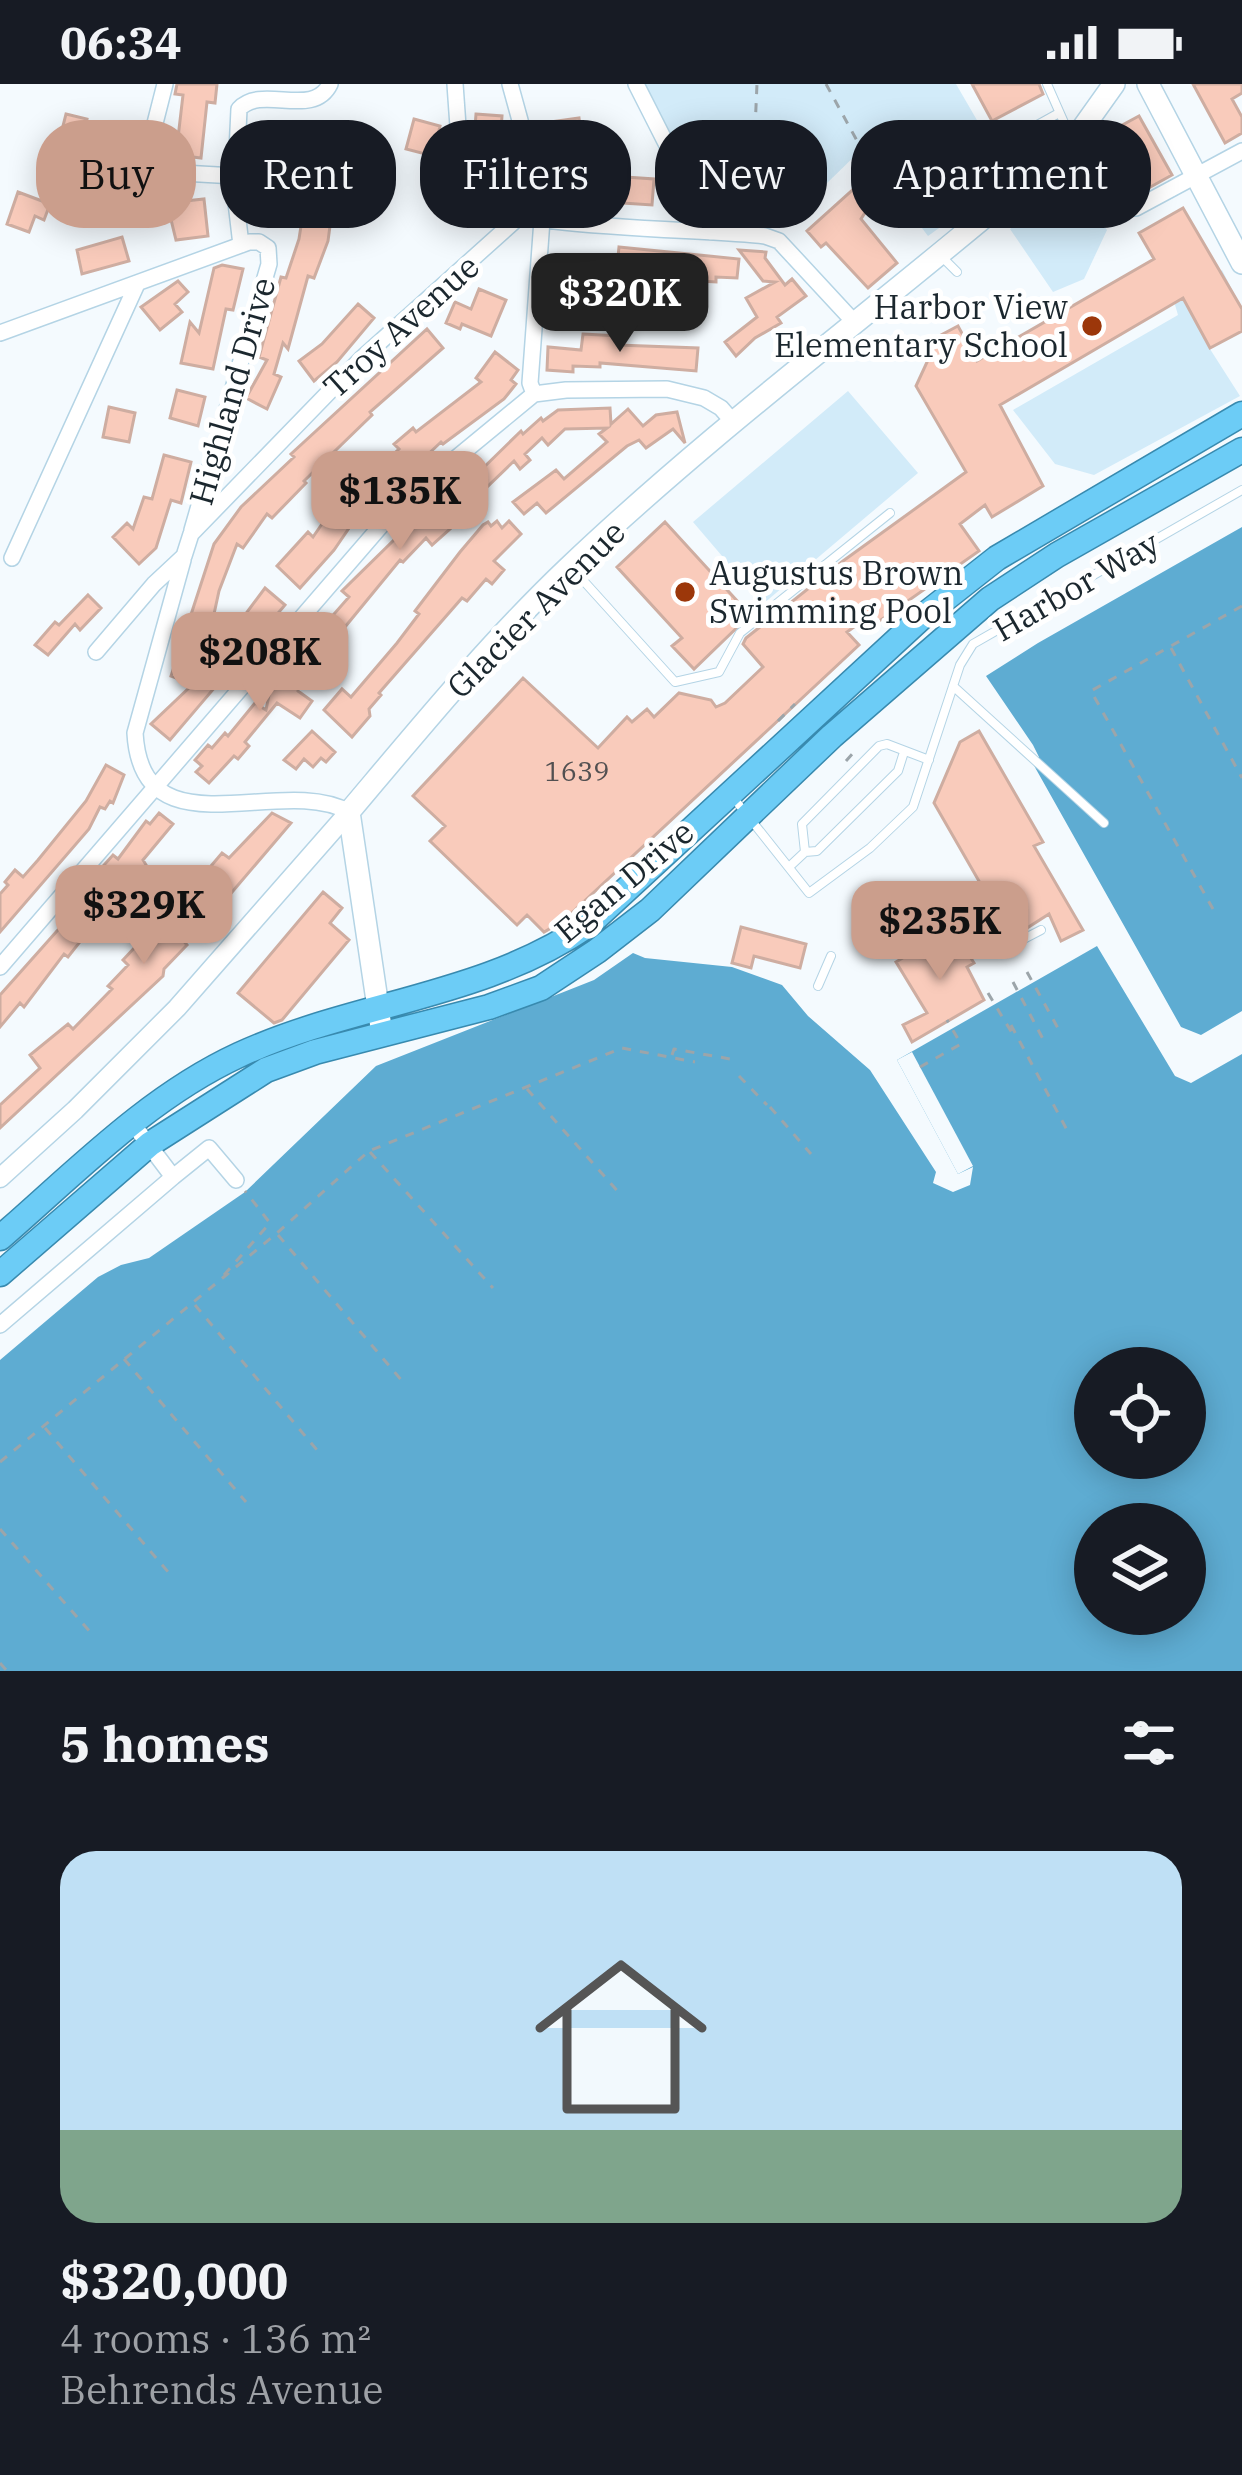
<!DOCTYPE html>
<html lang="en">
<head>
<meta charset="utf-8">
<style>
	body { margin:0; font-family:"IBM Plex Serif",serif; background:#242831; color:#f1f3f6; height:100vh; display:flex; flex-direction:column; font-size:45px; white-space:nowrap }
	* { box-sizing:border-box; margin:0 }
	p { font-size:39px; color:#9ea1a6 }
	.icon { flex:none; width:66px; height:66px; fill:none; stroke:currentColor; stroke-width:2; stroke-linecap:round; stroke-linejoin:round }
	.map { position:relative; height:1587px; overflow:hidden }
	.details { display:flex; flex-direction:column; background:#171b24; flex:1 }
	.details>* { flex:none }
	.guide { position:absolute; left:36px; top:36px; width:1170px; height:108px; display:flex; gap:24px }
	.fabs { position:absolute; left:1074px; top:1263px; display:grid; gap:24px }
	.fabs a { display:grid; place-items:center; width:132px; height:132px; border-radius:50%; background:#171b24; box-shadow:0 6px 30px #0003; font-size:60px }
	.price { position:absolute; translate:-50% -102px; padding:0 27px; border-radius:24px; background:#cb9e8c; color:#111; font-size:39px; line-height:78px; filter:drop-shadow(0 3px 6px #0008) }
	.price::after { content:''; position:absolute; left:50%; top:72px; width:36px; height:27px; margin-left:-18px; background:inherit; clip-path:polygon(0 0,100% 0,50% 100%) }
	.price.active { background:#222; color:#fff }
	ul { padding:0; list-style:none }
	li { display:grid; align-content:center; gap:24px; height:636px; padding:0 60px }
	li+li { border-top:3px solid #363941 }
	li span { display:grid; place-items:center; height:372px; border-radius:36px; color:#555 }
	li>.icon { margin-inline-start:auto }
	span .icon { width:216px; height:216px; fill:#fffc; stroke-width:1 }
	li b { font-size:51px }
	h2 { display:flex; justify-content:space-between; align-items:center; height:144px; padding:0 60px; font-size:51px }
	.pill { padding:0 42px; border-radius:48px; background:#171b24; box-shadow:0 6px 30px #0003; font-size:42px; line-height:108px }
	.pill.active { background:#cb9e8c; color:#111 }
	.status { display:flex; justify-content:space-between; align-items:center; height:84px; padding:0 60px; background:#171b24; direction:ltr }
	.status svg { height:33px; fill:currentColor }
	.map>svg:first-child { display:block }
</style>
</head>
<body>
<div class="status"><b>06:34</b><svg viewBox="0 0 49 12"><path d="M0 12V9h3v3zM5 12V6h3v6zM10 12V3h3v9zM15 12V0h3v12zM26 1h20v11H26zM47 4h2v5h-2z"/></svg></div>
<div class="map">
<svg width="1242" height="1587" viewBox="0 0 1242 1587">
	<rect width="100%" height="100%" fill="#f4fafe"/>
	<!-- green -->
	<path fill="#d2ebf9" d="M645,0h311l54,93 -82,59 -66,-87 -74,72 -77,-6z
		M1070,99l37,47 -23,49 -31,13 -43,-63z
		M1222,186l20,39v22l-32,18 30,47 -146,79 -39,-11 -42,-54 165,-95 -5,-17z
		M848,307l70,82 -155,131 -70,-82z"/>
	<!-- water -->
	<path fill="#5eacd2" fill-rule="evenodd" d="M1242,443v484l-41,24 -20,-8 -149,-265 7,-5 -6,-12 -47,-69 52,-33z
		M1097,862l78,130 16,7 51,-29v617h-1242v-311l98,-83 23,-12 28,-7 96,-66 131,-126 218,-86 39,-27 12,5 87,9 50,18 26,31 62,54 66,102 -3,11 20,9 17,-7 3,-18 -15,7 -61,-114zM1095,1284h90v90h-90zM1095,1440h90v90h-90z"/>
	<!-- pier -->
	<path fill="#f4fafe" d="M912,968l61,114 -15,8 -61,-114z"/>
	<!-- building -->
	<path fill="#f9cbbb" stroke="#ceada1" stroke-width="3" d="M177,0h40l-2,19 -8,-1 -6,56 -25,-3 7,-60 -8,-1z
		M972,0h67l4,10 -51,27z
		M1193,0h49v9l-10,6 10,18v16l-17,10z
		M66,30l21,5 -12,52 -22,-5z
		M476,30l26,2 -3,41 -27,-2 -1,-28h4z
		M1139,32l33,59 -27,15 -32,-60z
		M579,34l3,25 -43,5 -3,-24z
		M414,35l26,7 -7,30 -27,-7z
		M610,92l44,3 -2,26 -44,-3z
		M857,102l14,17 -10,16 36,44 -29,25 -42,-45 -5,4 -14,-16z
		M18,108l32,12 -6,16 -9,-4 -6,16 -22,-8z
		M204,115l4,37 -32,4 -9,-37z
		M304,123l28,4 -4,30 -14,37 -6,-2 -20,73 -5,-6 -9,31 7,3 -14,32 -21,-11 21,-38 -8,-3 22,-80 5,1 13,-39z
		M1183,124l59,101v22l-32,17 -27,-50 -183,107 43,81 -51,31 -7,-12 -25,19 19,27 -101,71 -6,-8 -25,18 12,13 -296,276 -19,11 -17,-17 -10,10 -87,-84 15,-15 -32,-30 110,-118 75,70 29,-31 5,5 15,-13 7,8 25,-24 32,7 5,7 9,-4 38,-36 -20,-23 3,-6 97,-77 123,-89 -50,-86 23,-50 19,-10 19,35 177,-102 -15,-26z
		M122,153l7,24 -47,13 -5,-24z
		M619,163l120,12 -2,19 -21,-1v5l-16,-1 1,-5 -66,-5v7l-19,-1z
		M739,166l27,2 -1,6 20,27 7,-6 14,17 -29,21 4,6 -26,15 -19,18 -11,-14 32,-25 -11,-19 29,-16 -12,-1z
		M222,181l21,4 -10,41 -7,-1 -13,60 -32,-6 9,-41 9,11 15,-65z
		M178,197l10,11 -13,12 7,8 -22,18 -19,-23z
		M479,205l27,11 -15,36 -29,-12 -2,5 -14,-6 9,-21 16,7z
		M358,220l16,14 -37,44 -23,19 -15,-20 23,-17z
		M427,245l16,19 -73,64 2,3 -68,66 2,2 -34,35 -5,-4 -24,34 -6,-4 -18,47 -18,83 64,-86 20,17 -115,135 -19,-16 42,-40 -22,-8 43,-132 27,-37 53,-50 -3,-3z
		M583,250l36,2 -1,9 80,3 -2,23 -96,-8v4l-27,-1v6l-26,-2 1,-23 33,3z
		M495,268l23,18 -7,10 5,4 -12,15 -61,45 -2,-2 -80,76 -3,-3 -24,35 -34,38 -23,-22 31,-34 5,5 20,-29 66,-59 -5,-5 19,-16 3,4 65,-50 -5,-4z
		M177,306l28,7 -7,29 -28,-8z
		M109,323l26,6 -6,29 -26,-5z
		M610,324l1,16 17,-15 15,17 13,-11 21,-3 8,31 -12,-14 -27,19 -7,-8 -12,6 -81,67 -9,-10 -13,11 -11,-12 43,-32 8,9 43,-37 -8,-8 8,-6 -42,1 -17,16 -6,-7 -17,16 5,6 -10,9 -6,-8 -26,25 -11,-12 44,-43 2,3 18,-16 2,3 15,-11z
		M164,371l27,7 -10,41 -10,-3 -15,48 -17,16 -26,-27 14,-14 6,6 11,-32 8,2z
		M449,402l21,25 -38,34 -6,-7 -23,24 -3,-2 -60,73 -13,-11 22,-25 -7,-6z
		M497,437l5,7 7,-7 12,13 -27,27 10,9 -12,14 -6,-5 -19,22 -5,-3 -83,95 2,2 -12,14 1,7 -18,21 -28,-27 18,-21 9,8 46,-54 22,-29 -4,-3 45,-59 23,-27 5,-3 3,4z
		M665,438l85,93 -56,54 -22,-23 10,-8 -65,-71z
		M88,511l13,13 -21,22 -5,-6 -27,31 -13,-10 20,-23 4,3z
		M294,561l20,16 -13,15 -3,15 14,10 -12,17 -23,-15 -32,39 4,4 -11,13 -4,-3 -25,27 -13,-11 6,-6 -7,-6 13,-15 4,3 13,-15 3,3 27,-33 11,7 6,-30 9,-10 -5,-4z
		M312,647l23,21 -9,10 -5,-4 -8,9 -9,-8 -8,10 -12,-9z
		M979,647l64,111 -9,4 49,84 -22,11 -12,-27 -22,14 -21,-42 -19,9 -53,-92 26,-61z
		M106,681l18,10 -11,28 -3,-2 -5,8 -5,-2 -11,22 -89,103v-38l8,-9 -3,-3 10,-12 8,7 15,-17 48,-59z
		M159,729l14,11 -30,36 5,8 -36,38 -5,-4 -33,37 5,4 -11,14 -4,-3 -40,53 -4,-4 -20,24v-32l97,-109 12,-17 -5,-4 9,-10 5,4 28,-38 4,3z
		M272,729l19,10 -70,82 -3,-3 -8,8 -3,-2 -26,30 6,7 -23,24 -1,7 -163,152v-23l40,-37 -10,-13 38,-31 5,5 39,-40 -4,-3 20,-21 -5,-5 14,-15 5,4 43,-47 4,3 29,-34 -7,-5 11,-13 7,5z
		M323,808l19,16 -12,15 19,17 -67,80 -8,3 -36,-30z
		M741,843l65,17 -6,24 -46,-12 -3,12 -19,-5z
		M952,844l22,35 -7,4 17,33 -72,42 -9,-17 24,-12 -31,-51z"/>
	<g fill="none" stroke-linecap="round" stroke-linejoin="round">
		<defs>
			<path id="service" d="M1047,0l23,52
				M1028,96l-16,-41 47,-26
				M941,172l16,16
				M571,483l104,115 44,-10 21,-39 150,-120
				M953,602l151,137
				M732,712l77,97 61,-45 43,-41 47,-142 13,-21 269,-154
				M805,768l-3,-28 77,-78 8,-2 42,16
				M789,783l16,-15 12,-1 81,-80 6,-19
				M963,817l18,38 33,5 27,-14
				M818,902l13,-30"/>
			<path id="minor" d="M455,0l8,113c41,33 238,31 302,39l14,5 76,82
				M510,0l11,40 7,95
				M636,0l75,148
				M1072,59c17,27 29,63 64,65l106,-57
				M95,84l140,8
				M151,85v-30l14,-55
				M241,161l-6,-51 4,-85c23,-25 74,10 91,-25
				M0,249l249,-91h10l9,6 1,16 -77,266
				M534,310l-4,-11 12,-163
				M12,474l125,-274
				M183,476l-48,173c7,123 145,40 214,79
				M96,568l58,-68 30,-28 7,-22 170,-175 158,-142
				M0,883l398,-461 136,-112 32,-4 101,-1 37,9 17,10 13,15
				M173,1093l36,-29 27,32
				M0,1241l173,-148 -40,-53"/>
			<path id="tertiary" d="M0,1094l75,-68 102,-102 172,-196"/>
			<path id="secondary" d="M1148,0l94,179
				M382,950l-33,-222c70,-83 141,-170 220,-245 159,-151 338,-280 503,-424l42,-59"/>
			<path id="trunk" d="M0,1154c75,-65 148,-141 239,-183 115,-53 242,-57 349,-130l334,-308 75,-59 245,-144
				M0,1190l150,-130 116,-74 49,-18 174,-45 52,-19 56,-37 53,-41 182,-174 158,-137 67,-44 185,-105"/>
		</defs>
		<!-- service casing -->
		<use href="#service" stroke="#b4d4e5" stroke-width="10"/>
		<!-- minor casing -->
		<use href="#minor" stroke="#b4d4e5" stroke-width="18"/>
		<!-- tertiary casing -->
		<use href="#tertiary" stroke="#b4d4e5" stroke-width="21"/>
		<!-- secondary casing -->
		<use href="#secondary" stroke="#b4d4e5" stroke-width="24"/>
		<!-- trunk casing -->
		<use href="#trunk" stroke="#388aaf" stroke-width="27"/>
		<!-- path -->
		<path stroke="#9ca5aa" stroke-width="3" stroke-dasharray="9 9" stroke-linecap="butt" d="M826,0l47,86
			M751,136l6,-136
			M1171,564l71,130
			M778,637l17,-17
			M846,677l8,-9
			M1213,825l-122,-218 151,-85
			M1027,888l32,58
			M1013,898l31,59
			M988,909l27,45
			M1011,941l56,105
			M672,971l2,-6 62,11
			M920,983l41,-23 -14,-24
			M739,992l28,29
			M527,1005l94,106
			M770,1023l41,47
			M370,1068l123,136
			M278,1151l125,147
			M224,1191l46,-52 -25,-32
			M195,1221l122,145
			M124,1275l122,143
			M45,1344l124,145
			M0,1378l277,-229 92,-82 253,-103 73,14
			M0,1445l91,104
			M0,1579l7,8"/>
		<!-- service -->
		<use href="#service" stroke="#fff" stroke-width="8"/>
		<!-- minor -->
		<use href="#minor" stroke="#fff" stroke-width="15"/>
		<!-- tertiary -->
		<use href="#tertiary" stroke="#fff" stroke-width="18"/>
		<!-- secondary -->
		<use href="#secondary" stroke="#fff" stroke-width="21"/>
		<!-- trunk -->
		<use href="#trunk" stroke="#6cccf6" stroke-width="24"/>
	</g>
	<!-- markers -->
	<g fill="#9c370a" stroke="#fff" stroke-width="4.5">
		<circle cx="1092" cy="242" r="12"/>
		<circle cx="685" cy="508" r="12"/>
	</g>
	<g text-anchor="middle" stroke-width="10" stroke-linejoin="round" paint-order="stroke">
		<!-- number labels -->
		<g font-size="27" fill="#525051">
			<text x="577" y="697">1639</text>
		</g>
		<!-- poi labels -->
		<g font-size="33" fill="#1b272e" stroke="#fff" text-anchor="end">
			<text x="1068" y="235">Harbor View<tspan x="1068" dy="38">Elementary School</tspan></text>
			<text x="709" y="501" text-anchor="start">Augustus Brown<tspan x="709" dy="38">Swimming Pool</tspan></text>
		</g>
		<!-- street labels -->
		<g font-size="33" fill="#1b272e" stroke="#fff">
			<text transform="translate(401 242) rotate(-42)" y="12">Troy Avenue</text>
			<text transform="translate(232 307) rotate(-74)" y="12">Highland Drive</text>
			<text transform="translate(1076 502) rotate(-30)" y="12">Harbor Way</text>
			<text transform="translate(536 525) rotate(-45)" y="12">Glacier Avenue</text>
			<text transform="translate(624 797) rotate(-40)" y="12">Egan Drive</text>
		</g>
	</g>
</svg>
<div class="fabs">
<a><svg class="icon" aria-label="locate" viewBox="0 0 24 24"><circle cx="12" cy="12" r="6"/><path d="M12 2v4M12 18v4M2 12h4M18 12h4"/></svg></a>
<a><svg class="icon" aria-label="layers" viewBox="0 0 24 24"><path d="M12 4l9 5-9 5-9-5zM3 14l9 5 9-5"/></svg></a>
</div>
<b class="price active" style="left:620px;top:271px">$320K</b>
<b class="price" style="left:400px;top:469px">$135K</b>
<b class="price" style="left:260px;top:630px">$208K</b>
<b class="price" style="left:144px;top:883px">$329K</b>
<b class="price" style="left:940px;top:899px">$235K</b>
<div class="guide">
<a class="pill active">Buy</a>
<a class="pill">Rent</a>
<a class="pill">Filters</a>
<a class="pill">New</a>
<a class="pill">Apartment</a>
</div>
</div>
<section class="details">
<h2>5 homes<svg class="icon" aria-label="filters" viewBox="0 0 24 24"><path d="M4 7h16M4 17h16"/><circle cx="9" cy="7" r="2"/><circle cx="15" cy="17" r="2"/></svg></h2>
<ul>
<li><span style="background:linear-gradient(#bfe0f5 75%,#7fa58c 0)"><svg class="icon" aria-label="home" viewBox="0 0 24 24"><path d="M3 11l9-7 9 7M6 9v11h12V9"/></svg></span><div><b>$320,000</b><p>4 rooms · 136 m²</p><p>Behrends Avenue</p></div></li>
</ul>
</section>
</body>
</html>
